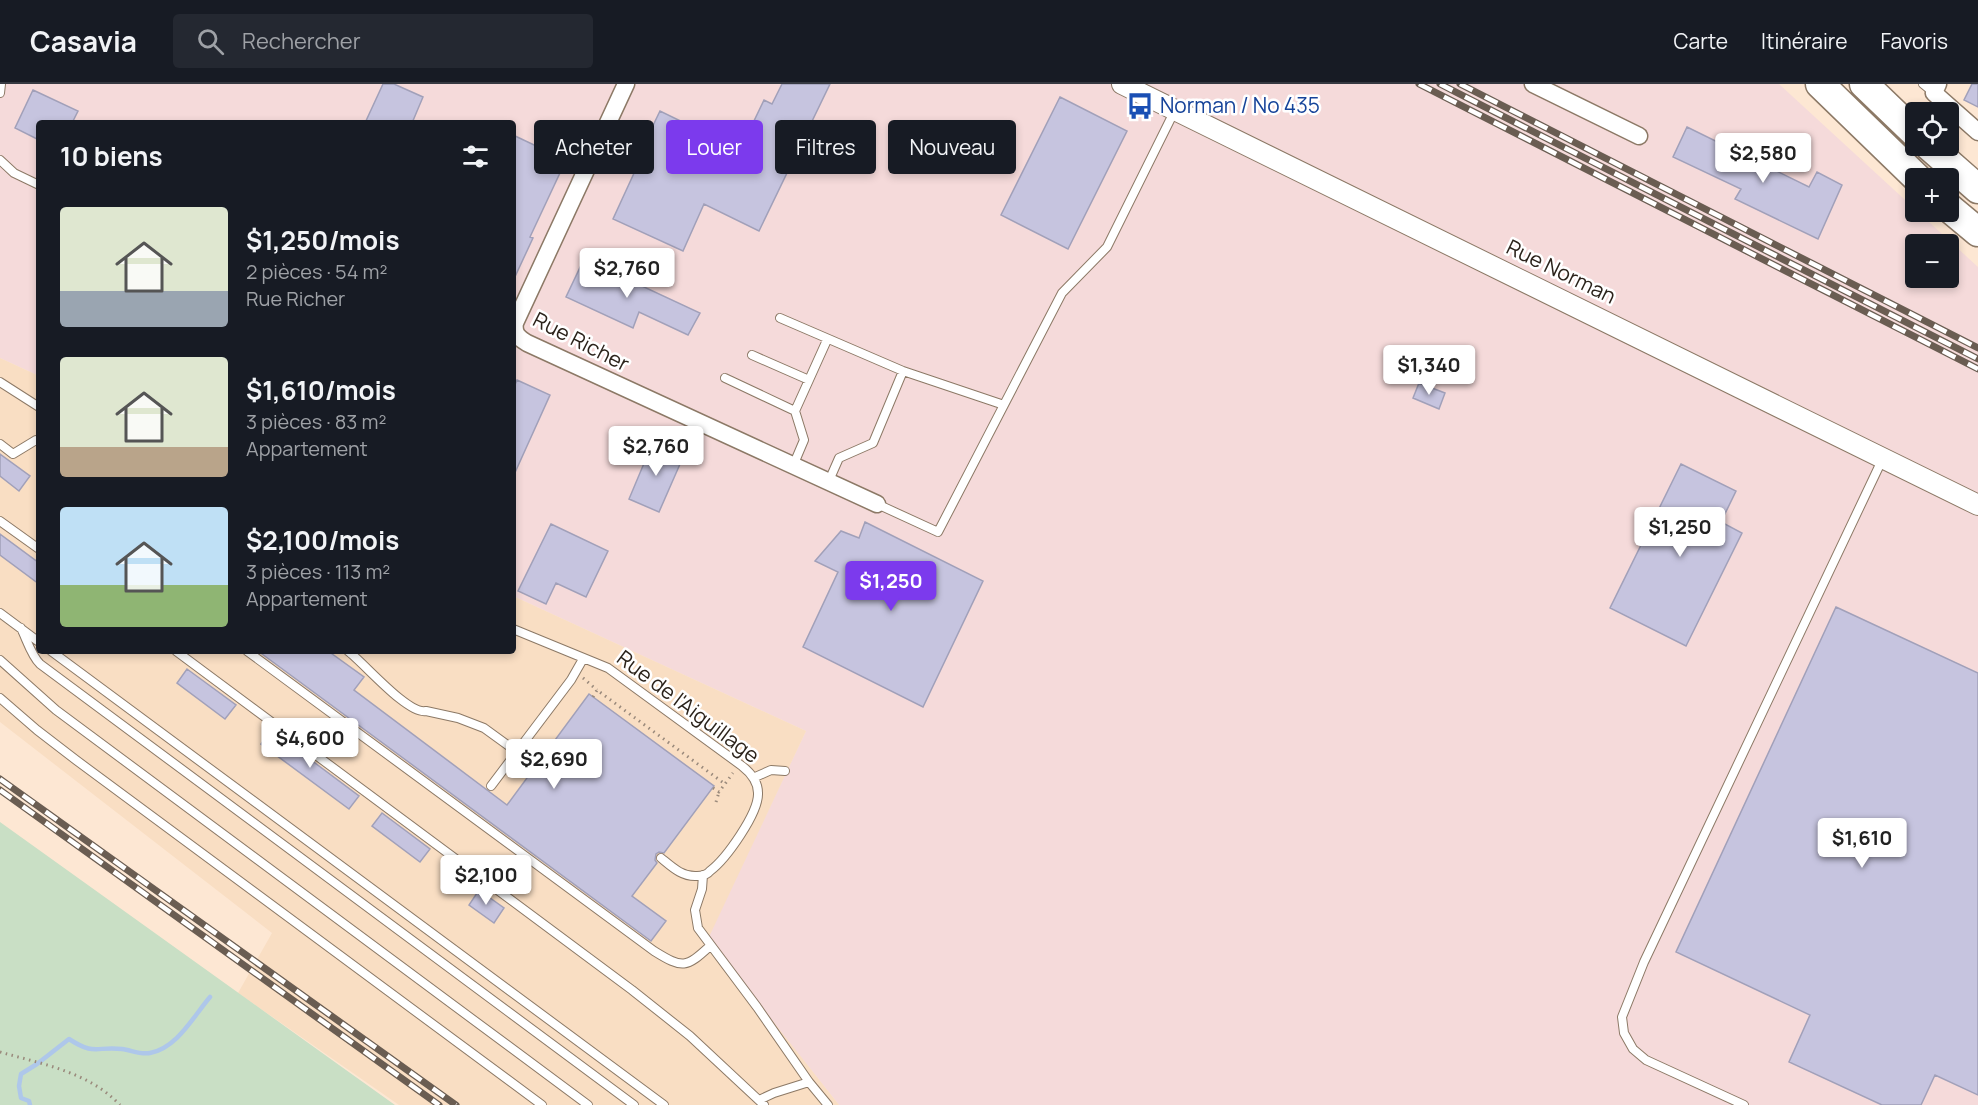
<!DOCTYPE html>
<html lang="fr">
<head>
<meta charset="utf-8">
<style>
	body { margin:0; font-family:Manrope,sans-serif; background:#242831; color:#f1f3f6; height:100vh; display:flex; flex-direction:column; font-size:22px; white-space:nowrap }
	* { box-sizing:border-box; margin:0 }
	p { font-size:20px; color:#9ea1a6 }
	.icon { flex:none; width:33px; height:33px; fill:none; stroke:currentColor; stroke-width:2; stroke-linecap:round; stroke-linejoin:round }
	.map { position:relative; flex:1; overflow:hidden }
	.drawer { position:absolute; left:36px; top:36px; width:480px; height:534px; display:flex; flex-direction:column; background:#171b24; border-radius:6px; box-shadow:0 3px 9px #0003 }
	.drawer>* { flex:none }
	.banner { position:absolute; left:534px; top:36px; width:570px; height:54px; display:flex; gap:12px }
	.fabs { position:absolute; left:1905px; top:18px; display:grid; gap:12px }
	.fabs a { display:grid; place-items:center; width:54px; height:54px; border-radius:6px; background:#171b24; box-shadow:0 3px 9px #0003; font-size:30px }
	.price { position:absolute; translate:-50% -51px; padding:0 14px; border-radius:6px; background:#fff; color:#222; font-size:20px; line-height:39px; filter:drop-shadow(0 2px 3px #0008) }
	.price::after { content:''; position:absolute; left:50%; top:36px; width:18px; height:14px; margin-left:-9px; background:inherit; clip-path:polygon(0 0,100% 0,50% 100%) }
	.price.current { background:#7c3aed; color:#fff }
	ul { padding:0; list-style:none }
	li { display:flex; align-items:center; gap:18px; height:150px; padding:0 24px }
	li span { display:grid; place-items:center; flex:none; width:168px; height:120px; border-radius:6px; color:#555 }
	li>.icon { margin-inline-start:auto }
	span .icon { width:72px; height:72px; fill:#fffc; stroke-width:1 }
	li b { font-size:26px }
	h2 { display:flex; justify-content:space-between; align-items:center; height:72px; padding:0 24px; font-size:26px }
	.chip { padding:0 21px; border-radius:6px; background:#171b24; box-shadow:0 3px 9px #0003; font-size:21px; line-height:54px }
	.chip.current { background:#7c3aed; color:#fff }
	header { display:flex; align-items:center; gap:36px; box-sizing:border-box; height:84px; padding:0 30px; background:#171b24; border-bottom:2px solid #363941 }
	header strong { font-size:28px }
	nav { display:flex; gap:33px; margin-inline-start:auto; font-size:21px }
	.search { width:420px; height:54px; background:#242831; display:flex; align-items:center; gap:15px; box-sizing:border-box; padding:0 21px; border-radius:6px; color:#9ea1a6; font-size:22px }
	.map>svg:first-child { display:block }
</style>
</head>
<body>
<header>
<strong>Casavia</strong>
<div class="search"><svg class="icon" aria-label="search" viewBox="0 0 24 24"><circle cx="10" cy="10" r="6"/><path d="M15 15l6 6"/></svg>Rechercher</div>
<nav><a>Carte</a><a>Itinéraire</a><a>Favoris</a></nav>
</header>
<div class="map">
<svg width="1978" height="1021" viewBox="0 0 1978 1021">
	<rect width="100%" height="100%" fill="#fde7d3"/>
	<!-- commercial -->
	<path fill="#f5dada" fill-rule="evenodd" d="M0,0h1779l199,183v838h-1139l-132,-166 99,-208 -293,-135v-473h-474v253l-39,-18zM1916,160h32v34h-32z"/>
	<!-- built -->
	<path fill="#f9dec3" d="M0,274l39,18v275h474v-55l293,135 -98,208 131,166h-440l-161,-112 34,-60 -272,-211z"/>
	<!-- green -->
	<path fill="#c9dfc5" d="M0,738l339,243 56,40h-395z"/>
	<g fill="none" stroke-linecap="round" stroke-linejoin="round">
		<!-- stream -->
		<path stroke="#aec7ea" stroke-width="4.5" d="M30,1021l-1,-4 -8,-3 -2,-12 2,-12 16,-10 32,-25c26,17 27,7 53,10 9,1 18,6 28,4 27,-5 43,-36 60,-56"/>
	</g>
	<!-- building -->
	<path fill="#c6c4df" stroke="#a1a0b9" stroke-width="1.5" d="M383,0h11l29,13 -11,26h-47z
		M782,0h48l-71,147 -55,-27 -21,47 -70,-32 22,-48 -3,-2 28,-58 80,39 24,-50 8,4z
		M1972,0h6v23l-14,-7z
		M33,6l45,21 -6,12h-33v17l-24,-12z
		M1060,13l67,34 -59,118 -67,-34z
		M1687,43l122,60 8,-15 25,13 -24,54 -83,-40 6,-10 -68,-32z
		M513,51l53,25 -36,77 3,1 -20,43z
		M584,175l116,54 -12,22 -49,-23 -6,16 -67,-31z
		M517,296l33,15 -37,82v-88z
		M1419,299l26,10 -6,16 -26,-11z
		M653,358l31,13 -25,57 -30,-13z
		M0,370l30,22 -11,15 -19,-15z
		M1681,380l55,27 -15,31 21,11 -56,113 -76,-38z
		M865,438l118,59 -60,126 -120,-60 35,-75 -23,-11 26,-30 18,7z
		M551,440l57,27 -22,46 -30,-14 -10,21 -28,-13z
		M0,450l39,29v21l-39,-29z
		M1836,523l142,66v422l-43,-20 -14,30h-39l-93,-43 21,-47 -134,-63z
		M258,567h70l36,26 -10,13 153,115 82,-111 125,92 -50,67 -5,-1 -3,2 -1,6 2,3 -25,33 34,25 -15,20z
		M187,585l49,36 -11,14 -48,-36z
		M271,646l88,66 -10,13 -88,-65z
		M382,729l48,36 -10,13 -48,-36z
		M479,806l25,18 -10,15 -25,-18z"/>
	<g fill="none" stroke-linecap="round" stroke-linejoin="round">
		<defs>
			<path id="service" d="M1923,0l11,9
				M0,9l1,-9
				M0,76l14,13 25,12
				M780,234l123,53 101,34
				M752,271l57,25
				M725,294l70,33 32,-71
				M0,298l39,25
				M0,360l13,10 23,-14 3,2
				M793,382l11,-26 -9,-29
				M828,399l11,-25 34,-15 30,-72
				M877,420l61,28 124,-239 45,-46 68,-137
				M0,437l39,28
				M0,529l39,29
				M21,544c6,12 10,27 19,36l594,441
				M513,545l95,39 134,98c9,7 16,15 16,27 1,20 -32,66 -48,78 -3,4 -8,5 -13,5 -15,1 -25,-9 -36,-18
				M51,567l613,454
				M176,567l456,339 58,46 74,69
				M247,567l407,300c29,18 32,17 56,-5
				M348,567c16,12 60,64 78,60l32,7 26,10 33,24
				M0,576l56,50 532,395
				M0,614l37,32 39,30 466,345
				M753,694l18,-8 14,1
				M491,702l80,-106 12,-21
				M703,791l-1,14 -7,21 3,18 59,79 52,75 19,23
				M759,1016l15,-7 35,-11
				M1744,1021l-98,-45 -13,-11 -9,-16 -2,-16 22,-55 239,-504"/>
			<path id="minor" d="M626,0l-111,239c-2,11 4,15 12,20l350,161
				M1533,0l106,52
				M1938,0l-4,9 44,39"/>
			<path id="tertiary" d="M1122,0l856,421"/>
			<path id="motorway" d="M1820,0l97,94
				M1864,0l52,50
				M1929,62l49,43
				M1948,123l30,25"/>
		</defs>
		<!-- service casing -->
		<use href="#service" stroke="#8c7966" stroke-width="10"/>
		<!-- minor casing -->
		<use href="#minor" stroke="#8c7966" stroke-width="19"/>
		<!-- tertiary casing -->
		<use href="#tertiary" stroke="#8c7966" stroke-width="22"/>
		<!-- motorway casing -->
		<use href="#motorway" stroke="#8c7966" stroke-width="31"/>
		<!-- path -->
		<path stroke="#99897b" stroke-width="3" stroke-dasharray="1.5 4.5" stroke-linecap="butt" d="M583,594l14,12
			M593,613l4,-7 128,94
			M713,704l6,4 14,-19
			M716,718l3,-10
			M0,968c42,12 89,20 120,53"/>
		<!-- service -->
		<use href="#service" stroke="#fff" stroke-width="8"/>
		<!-- minor -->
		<use href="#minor" stroke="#fff" stroke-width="16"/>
		<!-- tertiary -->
		<use href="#tertiary" stroke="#fff" stroke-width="20"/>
		<!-- motorway -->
		<use href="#motorway" stroke="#fff" stroke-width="28"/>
		<defs>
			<path id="rail" d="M1419,0l559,285
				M1440,0l538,275
				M1460,0l518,264
				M0,695l456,326
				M0,706l439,315"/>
		</defs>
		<!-- rail casing -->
		<use href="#rail" stroke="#6a5d52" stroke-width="7"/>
		<!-- rail -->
		<use href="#rail" stroke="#fff" stroke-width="4.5" stroke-dasharray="14" stroke-linecap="butt"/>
	</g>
	<!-- icons -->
	<defs>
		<symbol id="bus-bare" viewBox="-9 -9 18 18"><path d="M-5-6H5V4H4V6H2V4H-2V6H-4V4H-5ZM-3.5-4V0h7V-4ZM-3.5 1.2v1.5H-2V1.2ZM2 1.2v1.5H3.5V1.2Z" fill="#1a4fb4" stroke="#fff" stroke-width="2.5" paint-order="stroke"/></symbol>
	</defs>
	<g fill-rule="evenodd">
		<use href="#bus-bare" x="1121" y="3" width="38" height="38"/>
	</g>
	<g text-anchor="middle" stroke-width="5" stroke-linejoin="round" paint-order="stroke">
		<!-- transit labels -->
		<g font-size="21" fill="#164399" stroke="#fff" text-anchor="start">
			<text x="1160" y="29">Norman / No 435</text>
		</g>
		<!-- street labels -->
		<g font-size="21" fill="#2b231b" stroke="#fff">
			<text transform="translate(1561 188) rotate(26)" y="7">Rue Norman</text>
			<text transform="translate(581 258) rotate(27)" y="7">Rue Richer</text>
			<text transform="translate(688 623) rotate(37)" y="7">Rue de l'Aiguillage</text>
		</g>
	</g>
</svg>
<div class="fabs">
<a><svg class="icon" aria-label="locate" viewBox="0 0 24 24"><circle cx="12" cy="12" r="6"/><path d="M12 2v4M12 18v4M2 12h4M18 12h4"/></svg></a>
<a>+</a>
<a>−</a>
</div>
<b class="price" style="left:1763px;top:100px">$2,580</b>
<b class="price" style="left:627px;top:215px">$2,760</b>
<b class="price" style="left:1429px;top:312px">$1,340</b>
<b class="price" style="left:656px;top:393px">$2,760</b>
<b class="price" style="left:1680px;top:474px">$1,250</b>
<b class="price current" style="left:891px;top:528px">$1,250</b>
<b class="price" style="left:310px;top:685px">$4,600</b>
<b class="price" style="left:554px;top:706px">$2,690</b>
<b class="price" style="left:1862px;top:785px">$1,610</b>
<b class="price" style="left:486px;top:822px">$2,100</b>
<div class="banner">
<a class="chip">Acheter</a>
<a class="chip current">Louer</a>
<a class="chip">Filtres</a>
<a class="chip">Nouveau</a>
</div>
<section class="drawer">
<h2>10 biens<svg class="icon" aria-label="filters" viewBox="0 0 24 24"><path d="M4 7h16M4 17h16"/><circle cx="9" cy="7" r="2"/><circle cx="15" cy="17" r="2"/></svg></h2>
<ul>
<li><span style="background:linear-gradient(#dfe7d0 70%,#9aa5b1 0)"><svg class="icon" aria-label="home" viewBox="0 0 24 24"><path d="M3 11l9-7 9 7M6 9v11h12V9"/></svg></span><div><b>$1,250/mois</b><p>2 pièces · 54 m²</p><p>Rue Richer</p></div></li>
<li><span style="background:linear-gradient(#dfe7d0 75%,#b9a48a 0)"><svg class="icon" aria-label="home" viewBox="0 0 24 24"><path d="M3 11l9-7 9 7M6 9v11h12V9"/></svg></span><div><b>$1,610/mois</b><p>3 pièces · 83 m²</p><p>Appartement</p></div></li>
<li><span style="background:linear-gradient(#bfe0f5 65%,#8fb573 0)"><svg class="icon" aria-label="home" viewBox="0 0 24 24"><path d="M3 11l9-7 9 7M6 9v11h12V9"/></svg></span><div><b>$2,100/mois</b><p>3 pièces · 113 m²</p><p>Appartement</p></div></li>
</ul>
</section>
</div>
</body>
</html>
